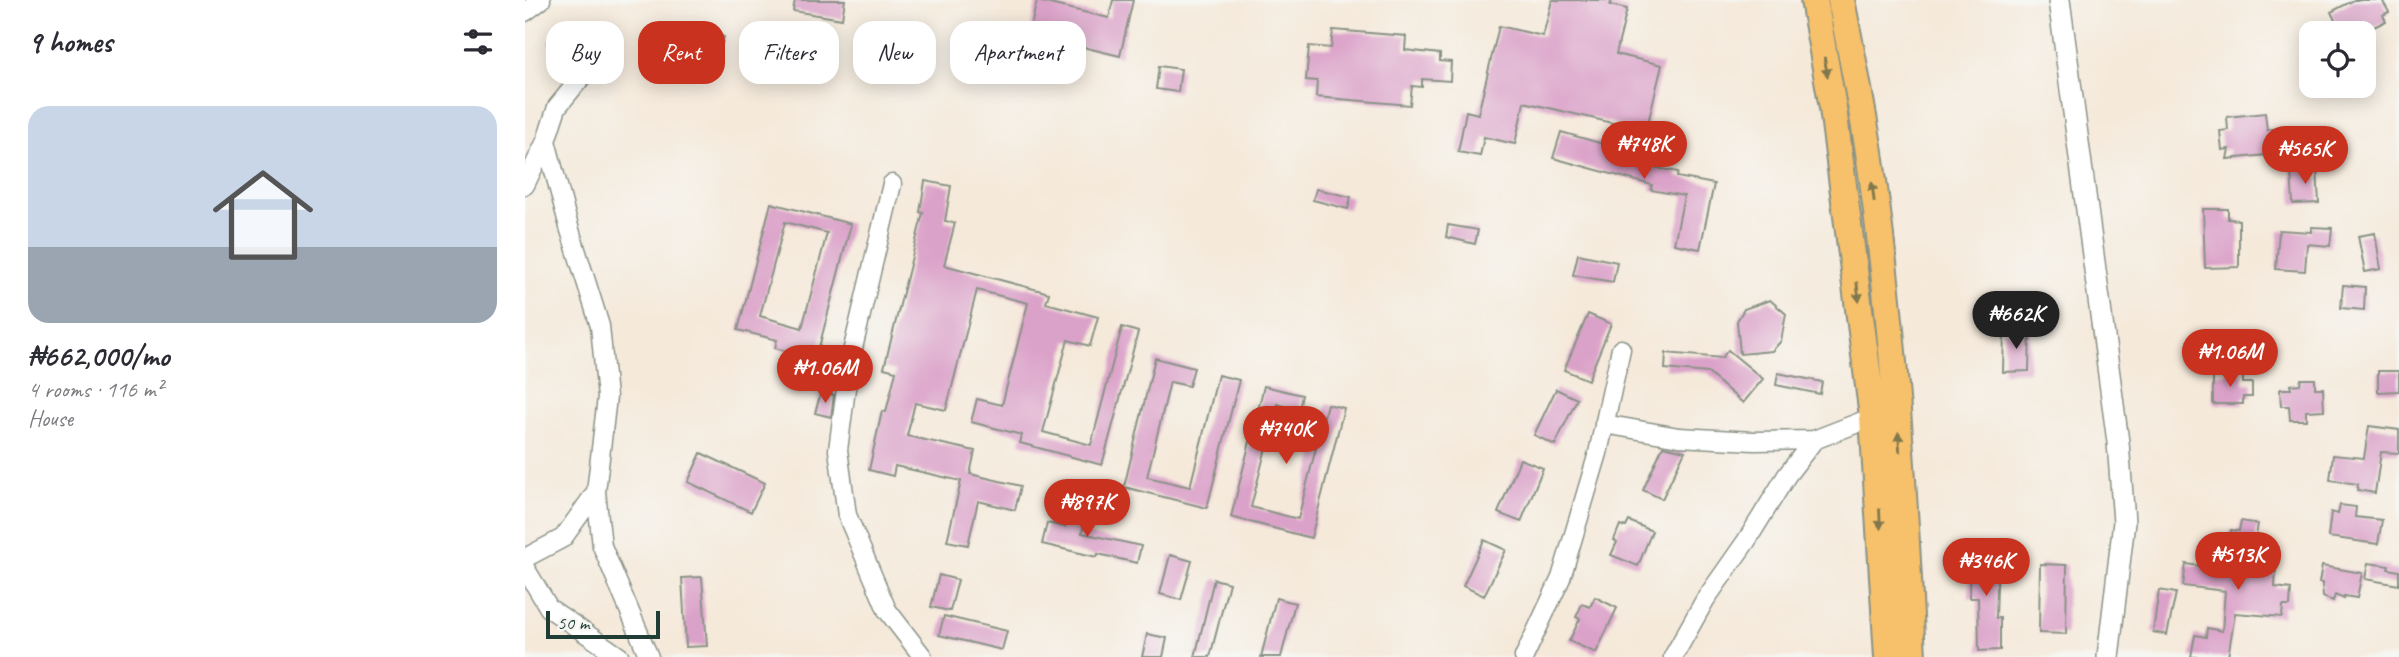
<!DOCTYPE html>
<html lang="en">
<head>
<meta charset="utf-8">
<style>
	body { margin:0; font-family:Caveat,sans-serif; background:#f7f7f7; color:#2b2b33; height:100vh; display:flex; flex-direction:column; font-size:26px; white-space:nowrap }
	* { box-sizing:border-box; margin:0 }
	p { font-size:23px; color:#7c7c81 }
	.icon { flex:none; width:38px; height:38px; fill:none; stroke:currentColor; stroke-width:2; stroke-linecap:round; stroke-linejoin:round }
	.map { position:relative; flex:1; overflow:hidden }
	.side { display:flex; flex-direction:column; background:#fff; width:525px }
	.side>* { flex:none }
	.hud { position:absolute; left:21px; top:21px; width:665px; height:63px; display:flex; gap:14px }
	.fabs { position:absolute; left:1774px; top:21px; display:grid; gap:14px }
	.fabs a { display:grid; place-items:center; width:77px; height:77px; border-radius:14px; background:#fff; box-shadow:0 4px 18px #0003; font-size:35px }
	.scale { position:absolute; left:21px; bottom:18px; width:114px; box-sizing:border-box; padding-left:7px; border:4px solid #1f3d34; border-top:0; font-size:19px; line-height:24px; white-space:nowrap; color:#1f3d34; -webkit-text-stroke:5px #f6f6f2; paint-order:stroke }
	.price { position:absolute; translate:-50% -60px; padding:0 16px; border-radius:24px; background:#c8321e; color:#fff; font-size:23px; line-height:46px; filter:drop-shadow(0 2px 4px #0008) }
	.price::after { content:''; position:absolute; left:50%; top:42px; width:21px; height:16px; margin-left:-10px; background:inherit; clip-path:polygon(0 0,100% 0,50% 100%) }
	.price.active { background:#222; color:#fff }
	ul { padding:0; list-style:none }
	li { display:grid; align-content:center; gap:14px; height:371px; padding:0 28px }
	li span { display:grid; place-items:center; height:217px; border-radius:21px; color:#555 }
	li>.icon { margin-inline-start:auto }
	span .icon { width:126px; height:126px; fill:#fffc; stroke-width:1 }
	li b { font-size:30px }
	h2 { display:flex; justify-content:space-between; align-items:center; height:84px; padding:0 28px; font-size:30px }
	.tag { padding:0 24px; border-radius:21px; background:#fff; box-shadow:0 4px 18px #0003; font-size:24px; line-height:63px }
	.tag.active { background:#c8321e; color:#fff }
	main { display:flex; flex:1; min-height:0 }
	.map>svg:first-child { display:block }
</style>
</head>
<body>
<main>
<section class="side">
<h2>9 homes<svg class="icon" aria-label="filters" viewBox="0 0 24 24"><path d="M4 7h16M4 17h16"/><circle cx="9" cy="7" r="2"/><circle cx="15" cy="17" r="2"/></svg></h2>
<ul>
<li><span style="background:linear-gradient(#c9d6e8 65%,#9aa5b1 0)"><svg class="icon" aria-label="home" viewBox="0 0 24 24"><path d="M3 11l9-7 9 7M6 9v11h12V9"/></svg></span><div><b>₦662,000/mo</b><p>4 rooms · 116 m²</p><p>House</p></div></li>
</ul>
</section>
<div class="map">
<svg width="1874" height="657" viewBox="0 0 1874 657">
	<rect width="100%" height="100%" fill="#f6f6f2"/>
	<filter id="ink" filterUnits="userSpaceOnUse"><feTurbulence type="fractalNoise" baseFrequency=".0143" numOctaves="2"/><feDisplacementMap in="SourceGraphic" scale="14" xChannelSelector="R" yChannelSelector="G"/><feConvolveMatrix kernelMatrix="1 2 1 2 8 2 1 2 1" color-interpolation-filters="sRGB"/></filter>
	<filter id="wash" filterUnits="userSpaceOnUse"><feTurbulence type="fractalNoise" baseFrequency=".00686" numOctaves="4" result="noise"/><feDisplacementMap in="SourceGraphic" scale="28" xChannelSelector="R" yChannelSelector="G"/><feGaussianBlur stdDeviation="1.57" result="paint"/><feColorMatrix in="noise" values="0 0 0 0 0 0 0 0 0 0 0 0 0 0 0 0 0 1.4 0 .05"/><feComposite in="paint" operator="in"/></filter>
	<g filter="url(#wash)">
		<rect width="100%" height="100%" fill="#f5e9da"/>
		<g id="blocks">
			<!-- building -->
			<path fill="#dba2c9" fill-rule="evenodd" d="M270,0h50l-3,19 -49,-8z
				M588,0h20l-13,56 -91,-22 8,-33 72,17z
				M1027,0h60l-2,5 17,4 -11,45 46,11 -16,66 -122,-29 -9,42 -31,-7 -4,19 -22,-4 8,-41 12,3 21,-88 44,10z
				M1829,0h28l7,12 -6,3 3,6 -24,12h-21l-10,-21z
				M42,23l33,31 -4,5 -12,-1 -10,10 -26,-25z
				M164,28l35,9 -11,37 -38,-10 12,-17z
				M808,30l73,6 -1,14 35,4v7l11,1 -1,19 -28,-2v8l-10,-1 -2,19 -94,-8 1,-16 -11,-1 3,-34 22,2z
				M634,66l22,3 -3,23 -22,-3z
				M1740,113l2,17 7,-1 2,25 -49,5 2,-10 -7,1 -2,-19 8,-1 -1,-13z
				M1036,132l88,25 -2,9 31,6 -1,5 37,7 -14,65 -26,-5 10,-48 -33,-6 1,-5 -99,-27z
				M1792,169l2,34 -26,1 -2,-34z
				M400,181l26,5 -6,35 10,2 -11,42 105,28 -3,10 52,14 -8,29 -22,-6 -25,92 48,13 31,-118 16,5 -36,133 -82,-22 2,-8 -51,-13 6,-23 25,6 26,-102 -51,-13 -31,120 -31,-7 -8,33 68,15 -5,23 51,12 -6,24 -37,-9 -10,44 -21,-4 14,-60 -66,-15 -2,10 -24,-6 13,-59 4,1 10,-41 -12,-3 39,-155 -3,-1z
				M791,189l35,8 -3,12 -35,-9z
				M246,203l80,21 -35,135 -41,-11 2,-8 -39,-10zM260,222l42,11 -25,95 -42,-12z
				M1678,209h25v10l11,1v47l-34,1z
				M923,225l30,5 -3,14 -29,-7z
				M1786,227l21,1 -2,18 -23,-2 -2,27 -29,-2 3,-39 32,2z
				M1850,233l6,36 -16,3 -7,-36z
				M1053,254l39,8 -4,20 -40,-7z
				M1818,285l22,2 -1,23 -23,-2z
				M1245,300l16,14 -5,27 -9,10 -32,3 -3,-33 7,-12z
				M1063,314l23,10 -23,56 -24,-10z
				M1479,331h26l-1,40 -26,1z
				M1203,350l35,29 -20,24 -35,-30 -43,-4 1,-16 56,5z
				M630,358l39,10 -5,18 -19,-4 -23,95 43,10 28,-112 21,5 -32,128 -83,-21z
				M1853,371h21v20l-21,1z
				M1253,373l44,9 -2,12 -44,-9z
				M1718,373v10h9v14h-9v7h-30v-30z
				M1776,379h14v9h8l1,22 -18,1v9h-16l-1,-14h-8l-1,-17h11l-1,-4 10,-1z
				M739,386l38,9 -3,15 -22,-6 -26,103 47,12 29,-115 17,4 -33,130 -80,-21z
				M1031,389l21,10 -22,46 -21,-10z
				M296,392l13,3 -3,22 -16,-4z
				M1844,426l30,4v23l-18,-1 -6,41 -18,-3 1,-6 -28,-4 3,-25 31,3z
				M1138,446l22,5 -23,48 -19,-9z
				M176,453l64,30 -14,29 -63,-30z
				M995,459l23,9 -22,54 -23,-9z
				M1815,505l16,2 -1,10 27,3 -4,24 -50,-7 3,-25 7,2z
				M545,506l18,4 -6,23 59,13 -4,17 -39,-9 -1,3 -55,-13 5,-21 18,4z
				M1104,521l23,10 -14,35 -27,-11 6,-13 -3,-2 6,-15 6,2z
				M1716,521l17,3 -6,37 17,1 1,4h6l-1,21 16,2 -1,17h-7l-1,11 -47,-4 -7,44h-37l4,-22 11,2 1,-9 15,3 3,-40 -42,-5 3,-22 49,7 5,-27 -11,-2 2,-12 8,1z
				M959,540l22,10 -22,46 -21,-10z
				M1445,553l28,1 -2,64h4v32l-21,1 -1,-53h-9z
				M645,555l22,6 -11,39 -21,-6z
				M1843,563l21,3 -1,3 11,2v14l-34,-6z
				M1515,564l27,1 -1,69 -27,-1z
				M1797,566l40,7 -5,25 -13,-2v3l-9,-4 -2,6 -10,-4 -1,-14h-3z
				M414,575l19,5 -8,31 -19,-4z
				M177,577l5,69 -21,1 -4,-69z
				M689,579l15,4 -19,74h-15z
				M1634,590l17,3 -9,42 -14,-3z
				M1070,597l22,11 -21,45 -27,-12 11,-22 -4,-2 6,-13 8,3z
				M751,598l19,5 -14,54h-20z
				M419,616l63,15 -5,19 -63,-15z
				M622,634l20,4 -4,19h-21z"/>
		</g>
	</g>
	<g filter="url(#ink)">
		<use href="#blocks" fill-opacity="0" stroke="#8a9387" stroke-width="2"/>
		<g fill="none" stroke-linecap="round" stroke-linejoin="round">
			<defs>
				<path id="minor" d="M0,12l16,-12
					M367,184l-43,181 -11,85 9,65 40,95 36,47
					M0,185l21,-44 11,-34 32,-39
					M1079,424l75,13 75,4 60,-1
					M71,492l6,54 47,111
					M0,558l38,-20 33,-46 11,-95 -7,-71 -31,-99 -23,-86
					M0,568l24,40 71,49
					M999,657l37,-79 37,-125 23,-104
					M1148,657l32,-57 42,-60 40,-65 27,-35 59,-23"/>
				<path id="tertiary" d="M1534,0l59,442 6,80 -16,135"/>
				<path id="primary" d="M1289,0l19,108 40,309 15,240
					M1316,0c10,51 20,101 28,152 24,167 35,337 43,505"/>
			</defs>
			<!-- minor casing -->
			<use href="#minor" stroke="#8a9387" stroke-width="21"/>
			<!-- tertiary casing -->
			<use href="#tertiary" stroke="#8a9387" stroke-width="24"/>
			<!-- primary casing -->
			<use href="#primary" stroke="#8a9387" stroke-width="30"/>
			<!-- minor -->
			<use href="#minor" stroke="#fff" stroke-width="18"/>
			<!-- tertiary -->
			<use href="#tertiary" stroke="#fff" stroke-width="21"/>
			<!-- primary -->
			<use href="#primary" stroke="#f7c06b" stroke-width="26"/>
		</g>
		<!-- one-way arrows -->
		<defs><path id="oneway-solid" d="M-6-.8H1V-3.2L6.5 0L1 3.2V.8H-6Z" transform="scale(1.75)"/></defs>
		<g fill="#80784d">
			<use href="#oneway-solid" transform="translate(1301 67) rotate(80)"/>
			<use href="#oneway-solid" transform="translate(1348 192) rotate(-97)"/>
			<use href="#oneway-solid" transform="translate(1333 292) rotate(83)"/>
			<use href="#oneway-solid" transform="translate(1374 442) rotate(-94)"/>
			<use href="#oneway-solid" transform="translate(1355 519) rotate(87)"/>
		</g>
	</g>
</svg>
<div class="fabs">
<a><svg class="icon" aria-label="locate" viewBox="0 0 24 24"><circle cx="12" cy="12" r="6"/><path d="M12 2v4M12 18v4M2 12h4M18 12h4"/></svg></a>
</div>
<div class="scale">50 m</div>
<b class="price" style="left:1119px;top:181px">₦748K</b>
<b class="price" style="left:1780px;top:186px">₦565K</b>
<b class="price active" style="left:1491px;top:351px">₦662K</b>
<b class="price" style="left:1705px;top:389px">₦1.06M</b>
<b class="price" style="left:300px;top:405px">₦1.06M</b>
<b class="price" style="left:761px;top:466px">₦740K</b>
<b class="price" style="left:562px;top:539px">₦897K</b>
<b class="price" style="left:1713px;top:592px">₦513K</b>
<b class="price" style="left:1461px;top:598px">₦346K</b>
<div class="hud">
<a class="tag">Buy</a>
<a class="tag active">Rent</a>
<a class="tag">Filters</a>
<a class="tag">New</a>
<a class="tag">Apartment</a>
</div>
</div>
</main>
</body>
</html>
